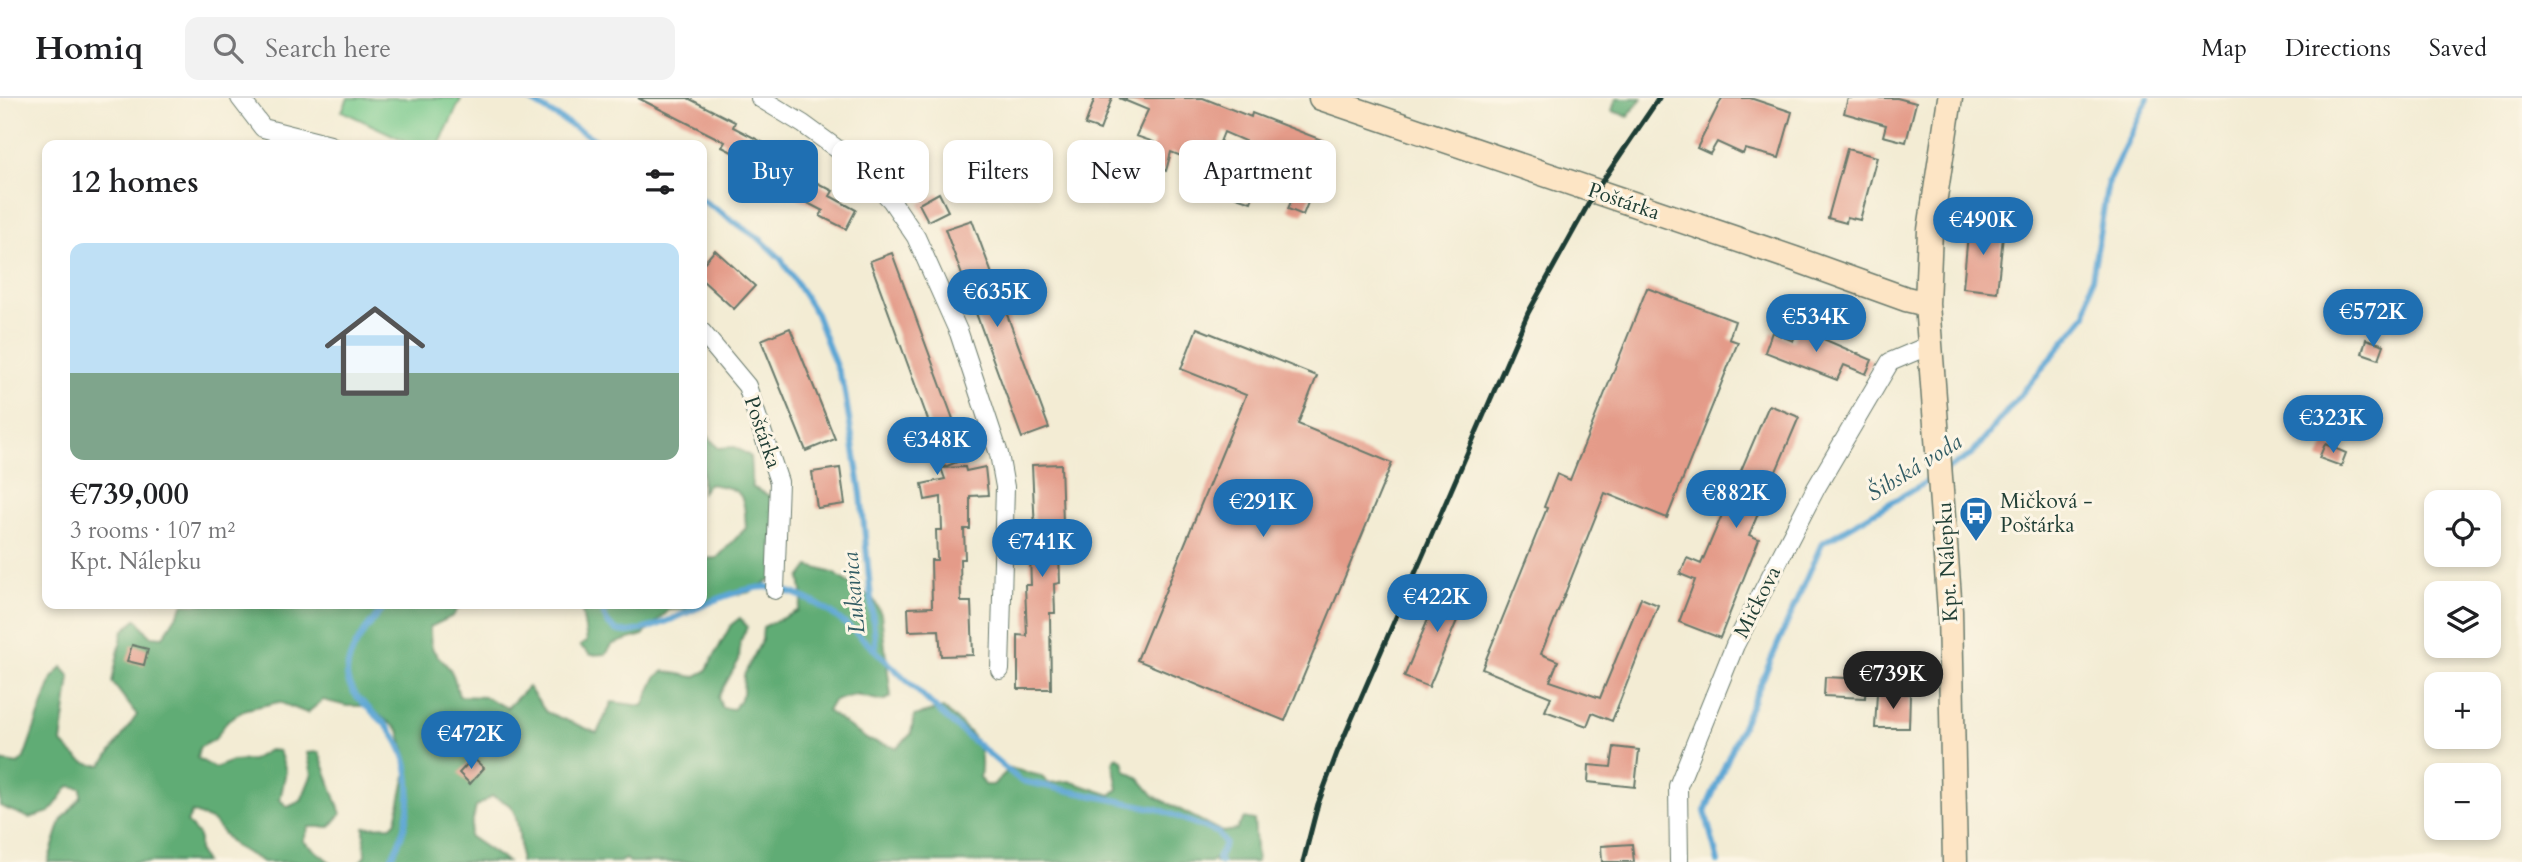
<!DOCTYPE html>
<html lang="en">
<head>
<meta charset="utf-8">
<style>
	body { margin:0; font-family:Cardo,serif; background:#f2f2f2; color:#202124; height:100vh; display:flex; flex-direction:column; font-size:26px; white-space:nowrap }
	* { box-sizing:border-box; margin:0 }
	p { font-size:23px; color:#757577 }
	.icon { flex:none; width:38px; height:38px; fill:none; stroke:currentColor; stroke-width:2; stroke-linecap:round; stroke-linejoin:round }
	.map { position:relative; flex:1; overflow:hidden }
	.sheet { position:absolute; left:42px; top:42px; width:665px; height:469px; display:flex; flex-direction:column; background:#fff; border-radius:14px; box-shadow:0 4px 10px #0003 }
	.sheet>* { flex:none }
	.hud { position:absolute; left:728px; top:42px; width:665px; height:63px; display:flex; gap:14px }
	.buttons { position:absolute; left:2424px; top:392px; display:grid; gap:14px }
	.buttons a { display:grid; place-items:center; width:77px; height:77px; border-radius:14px; background:#fff; box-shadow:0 4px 10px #0003; font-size:35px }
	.price { position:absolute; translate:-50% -60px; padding:0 16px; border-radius:24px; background:#1f6fb2; color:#fff; font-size:23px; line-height:46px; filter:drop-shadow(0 2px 4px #0008) }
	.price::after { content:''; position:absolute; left:50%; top:42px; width:21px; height:16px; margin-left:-10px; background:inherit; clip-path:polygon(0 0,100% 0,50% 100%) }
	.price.selected { background:#222; color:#fff }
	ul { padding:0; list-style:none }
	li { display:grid; align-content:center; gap:14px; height:371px; padding:0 28px }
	li span { display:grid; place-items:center; height:217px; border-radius:14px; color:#555 }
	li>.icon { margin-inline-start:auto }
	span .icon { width:126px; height:126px; fill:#fffc; stroke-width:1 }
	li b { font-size:30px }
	h2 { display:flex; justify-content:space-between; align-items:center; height:84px; padding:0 28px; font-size:30px }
	.tag { padding:0 24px; border-radius:14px; background:#fff; box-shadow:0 4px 10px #0003; font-size:24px; line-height:63px }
	.tag.selected { background:#1f6fb2; color:#fff }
	header { display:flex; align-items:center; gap:42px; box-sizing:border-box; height:98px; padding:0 35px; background:#fff; border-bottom:2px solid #e0e0e0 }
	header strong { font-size:33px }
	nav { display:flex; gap:38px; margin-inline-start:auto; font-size:24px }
	.search { width:490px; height:63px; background:#f2f2f2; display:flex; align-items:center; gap:18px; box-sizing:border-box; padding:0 24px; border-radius:14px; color:#757577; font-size:26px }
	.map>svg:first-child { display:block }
</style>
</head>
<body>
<header>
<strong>Homiq</strong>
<div class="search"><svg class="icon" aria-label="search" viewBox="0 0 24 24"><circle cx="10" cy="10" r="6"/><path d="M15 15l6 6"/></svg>Search here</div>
<nav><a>Map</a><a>Directions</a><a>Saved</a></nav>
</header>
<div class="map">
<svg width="2522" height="764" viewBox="0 0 2522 764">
	<rect width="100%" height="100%" fill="#fcf5e5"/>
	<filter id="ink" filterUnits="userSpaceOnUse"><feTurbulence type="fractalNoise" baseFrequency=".0143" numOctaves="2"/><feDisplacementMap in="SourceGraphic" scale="14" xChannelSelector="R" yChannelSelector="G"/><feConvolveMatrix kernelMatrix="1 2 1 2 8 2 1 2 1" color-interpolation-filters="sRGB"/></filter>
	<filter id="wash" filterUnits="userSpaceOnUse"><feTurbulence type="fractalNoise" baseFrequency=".00686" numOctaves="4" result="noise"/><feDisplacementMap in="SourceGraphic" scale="28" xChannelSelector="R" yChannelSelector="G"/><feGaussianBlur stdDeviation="1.57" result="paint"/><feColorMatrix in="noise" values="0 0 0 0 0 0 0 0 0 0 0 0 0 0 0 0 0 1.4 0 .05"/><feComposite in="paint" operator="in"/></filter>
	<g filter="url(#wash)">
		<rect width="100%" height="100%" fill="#f3ecd4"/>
		<!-- green -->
		<path fill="#75c789" stroke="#4a825e" stroke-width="2" d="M348,0h110l3,1 -22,46h-25l-72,-34z"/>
		<!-- forest -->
		<path fill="#60ac75" stroke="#407454" stroke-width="2" d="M1616,0h26l-14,18 -16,-5z
			M702,335l4,1 12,14 17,-1 15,9 2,31 18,9 8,12 -4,70 -24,14 -34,7 -21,10 -26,1 -26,25 -30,9 -7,10 -15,1 -11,-9 7,-5 -5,-30 3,-7h117v-45l15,-1 29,-30c-2,-35 -2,-39 -38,-44l-6,8z
			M809,468l24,7 41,27 7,14 10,83 -8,4 -28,-6 -22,6 -6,10 41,29 29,8 14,-14 3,-18 29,-8c26,25 43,30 37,69l5,8h8l17,-17 31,8 7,7 21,-2 42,14 7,-6 -5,-27 4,-5 6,4 3,10 13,7 15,18 68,36 14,-2 8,-12 10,2 3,42h-42v-3l-5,3h-580l-4,-3 -7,3h-99c1,-13 -1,-45 -9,-55 -3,-5 -13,-8 -19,-11l-16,11 -7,29 38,26h-147l5,-6 -1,-29 27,-1 5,-5 12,-57 -9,-34 -32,-24h-20l-24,-6 -16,13 -28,-11 -32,7 -19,11 -13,19 -16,9 -2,10 18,10 17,-7 20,-1 17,-10 10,1 7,20 -6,29 8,7 13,-6 11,-27 -5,-21 12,-1 22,62 -11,13h-21l-6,14 27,21h-67l-29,-16 -21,-25 -21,-9 -5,10 12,14v16l6,10h-157l13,-41 20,-24v-9l-12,-2 -19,26 -21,6 -29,-12v-45l18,3 6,-6 28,-80 10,-11 8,10 -9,65c14,14 20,24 41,23l35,-50 -25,-33 11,-51 14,-12 13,17 13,1 21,-33h277l-8,12 -23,11c0,28 3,22 19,41 6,7 7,19 10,28l26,1 22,11 21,-21 18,25 51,21 15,-31 31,4 13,-29 8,-6 30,6 12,-6 25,-46 9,-7 7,9 -7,15 -1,18 -21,37 4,11 12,1 9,-15 1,-19 18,-35 1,-13 35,-16 5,-13 -3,-20z"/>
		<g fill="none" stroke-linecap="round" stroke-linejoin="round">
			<!-- stream -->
			<path stroke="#5ca6d4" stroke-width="6" d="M526,0l78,47
				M702,102l59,40 20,19 35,55 28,73 17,107 15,157 70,67 75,63 137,28 60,24 7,10 -7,16 2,3
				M1946,372l25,-15 115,-140 22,-133 40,-84
				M386,506c-15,20 -38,43 -39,69 -1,20 25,37 37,50 36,38 30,97 5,139
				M603,506c-1,15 8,29 25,28 44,-4 92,-44 139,-45 5,0 10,2 15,3 40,10 65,35 94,61
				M1718,764l-13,-51 117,-268 111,-65"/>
		</g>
		<g id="blocks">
			<!-- building -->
			<path fill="#e49b89" d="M638,0h50l47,24 -2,5 39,20 -3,5 40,20 -3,5 27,14 -3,5 26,14 -10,19 -26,-13 3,-5 -27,-14 3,-5 -40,-20 3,-5 -40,-20 3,-5z
				M1095,0h17l-12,32 -15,-5z
				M1119,0h84l48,19 1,-4 75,29 -11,30 -92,-40 -14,35 -39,-15 -5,19 -20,-7 8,-22 -18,-6 12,-26z
				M1722,0h28l42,14 -13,46 -34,-9 -2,5 -26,-12 -7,12 -13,-6z
				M1848,0h49l19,5 -10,39 -23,-6 3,-11 -42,-12z
				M1847,51l30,8 -17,63 -13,-3 -1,6 -18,-5z
				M1245,74l15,6 -9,24 -15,-5z
				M1298,86l15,6 -10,25 -15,-6z
				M939,95l9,18 -20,10 -9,-17z
				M972,122l77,208 -27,10 -77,-209z
				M1969,125l35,4 -7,65 -34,-4z
				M715,152l40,36 -21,23 -32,-29v-15z
				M892,155l61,166 -5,2 14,39 -20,8 23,-1 1,4 19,-4 3,28 -18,1v33h-6l1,30h-5l1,43h10l2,53 -32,1 -2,-26 -30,1 -1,-23 24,-1 -1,-47h6l-1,-30h6l-1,-33 -16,3 -3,-16 23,-5 -18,-50 4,-1 -61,-167z
				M1647,190l88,33 -6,18 9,3 -71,176 -62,-25 -64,161 17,7 -8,20 50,17 41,-100 17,7 -46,116 -20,-8 -5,13 -42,-15 6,-14 -69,-28 65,-161 -3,-1 13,-33 13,6z
				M790,230l45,111 -29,12 -45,-111z
				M1197,230l120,48 -19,48 94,39 -107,258 -148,-61 109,-265 -65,-26z
				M1798,230l74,32 -6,14 -22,-9 -7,15 -72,-28 7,-20 21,9z
				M2366,241l18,6 -5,14 -17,-6z
				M1769,307l30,12 -50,118 10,4 -39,99 -41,-16 16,-42 -15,-6 7,-16 14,6z
				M2325,346l21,9 -5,13 -22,-8z
				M1061,366l3,89h-5l1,30 -6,1 1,29h-5l1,76h-33v-54l9,1 -2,-51h6l-1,-31h6l-4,-89z
				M840,370l5,36 -28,4 -5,-36z
				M1444,483l25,11 -40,95 -25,-10z
				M132,547l16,4 -4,16 -17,-4z
				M1825,579l41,2 -1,19 -41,-2z
				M1877,595l33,1 -1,34h-34z
				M1614,649l25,3 -4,37 -47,-5 1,-17 22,2z
				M473,660l11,10 -14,16 -11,-11z
				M1632,746l2,18h-32l-1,-16z"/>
		</g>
	</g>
	<g filter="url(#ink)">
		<use href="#blocks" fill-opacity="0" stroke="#697a6c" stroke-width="2"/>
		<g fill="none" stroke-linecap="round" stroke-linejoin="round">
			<defs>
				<path id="street" d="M240,0l23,30 67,17
					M760,0l43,26 37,27 23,19 28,30 25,37 43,96 40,121 6,33 -5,183
					M702,234l45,54 32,96 -4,108
					M1679,764l-1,-76 57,-141 81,-157 74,-126 40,-17"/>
				<path id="secondary" d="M1321,0l474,161 111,40 21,5
					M1950,0l-20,132 -3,74 23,307 5,251"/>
			</defs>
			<!-- street casing -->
			<use href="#street" stroke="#697a6c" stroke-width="20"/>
			<!-- secondary casing -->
			<use href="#secondary" stroke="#697a6c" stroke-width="27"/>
			<!-- street -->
			<use href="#street" stroke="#fff" stroke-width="18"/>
			<!-- secondary -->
			<use href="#secondary" stroke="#fde5c5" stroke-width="24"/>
			<!-- rail -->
			<path stroke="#1f3d34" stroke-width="5" d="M1303,764l15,-58 19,-51 191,-440 67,-121 64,-94"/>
		</g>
	</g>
	<!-- icons -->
	<defs>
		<symbol id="bus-pin" viewBox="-11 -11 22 30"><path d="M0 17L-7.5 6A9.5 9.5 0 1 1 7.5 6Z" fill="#1f6fb2" stroke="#fcf5e5"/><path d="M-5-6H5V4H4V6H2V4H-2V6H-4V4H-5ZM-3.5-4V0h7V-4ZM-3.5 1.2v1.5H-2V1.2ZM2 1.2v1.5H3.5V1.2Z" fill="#fff"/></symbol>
	</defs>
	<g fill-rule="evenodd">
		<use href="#bus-pin" x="1957" y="396" width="38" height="52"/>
	</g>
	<g text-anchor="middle" stroke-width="6" stroke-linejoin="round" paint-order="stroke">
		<!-- street labels -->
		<g font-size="21" fill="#1f3d34" stroke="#fcf5e5">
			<text transform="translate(1624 103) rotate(19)" y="7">Poštárka</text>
			<text transform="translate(763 334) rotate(71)" y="7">Poštárka</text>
			<text transform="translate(1947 464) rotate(-93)" y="7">Kpt. Nálepku</text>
			<text transform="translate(1757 504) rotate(-63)" y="7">Mičkova</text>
		</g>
		<!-- poi labels -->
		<g font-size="21" fill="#1f3d34" stroke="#fcf5e5" text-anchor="start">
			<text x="2000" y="410">Mičková -<tspan x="2000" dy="24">Poštárka</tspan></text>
		</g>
		<!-- water labels -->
		<g font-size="23" font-style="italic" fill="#315c64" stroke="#fcf5e5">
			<text transform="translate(1914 369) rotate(-32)" y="8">Šibská voda</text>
			<text transform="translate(853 495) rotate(-95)" y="8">Lukavica</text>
		</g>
	</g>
</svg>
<div class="buttons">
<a><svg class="icon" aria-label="locate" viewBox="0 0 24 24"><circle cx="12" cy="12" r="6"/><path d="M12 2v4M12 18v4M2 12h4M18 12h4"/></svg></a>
<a><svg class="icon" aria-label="layers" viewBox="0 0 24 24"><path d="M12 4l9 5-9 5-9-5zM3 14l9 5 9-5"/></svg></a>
<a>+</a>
<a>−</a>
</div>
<b class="price" style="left:1983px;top:159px">€490K</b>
<b class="price" style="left:997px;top:231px">€635K</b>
<b class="price" style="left:2373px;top:251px">€572K</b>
<b class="price" style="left:1816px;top:256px">€534K</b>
<b class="price" style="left:2333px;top:357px">€323K</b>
<b class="price" style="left:937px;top:379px">€348K</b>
<b class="price" style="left:1736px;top:432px">€882K</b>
<b class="price" style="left:1263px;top:441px">€291K</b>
<b class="price" style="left:1042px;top:481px">€741K</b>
<b class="price" style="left:1437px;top:536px">€422K</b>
<b class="price selected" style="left:1893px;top:613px">€739K</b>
<b class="price" style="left:471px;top:673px">€472K</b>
<div class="hud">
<a class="tag selected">Buy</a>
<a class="tag">Rent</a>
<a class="tag">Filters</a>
<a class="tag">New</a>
<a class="tag">Apartment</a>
</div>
<section class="sheet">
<h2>12 homes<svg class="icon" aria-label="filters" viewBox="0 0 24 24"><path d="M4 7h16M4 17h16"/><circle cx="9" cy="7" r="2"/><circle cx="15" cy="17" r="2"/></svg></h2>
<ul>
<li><span style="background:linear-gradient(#bfe0f5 60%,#7fa58c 0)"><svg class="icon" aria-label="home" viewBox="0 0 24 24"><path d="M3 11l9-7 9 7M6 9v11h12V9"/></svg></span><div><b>€739,000</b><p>3 rooms · 107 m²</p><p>Kpt. Nálepku</p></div></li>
</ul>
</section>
</div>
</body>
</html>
